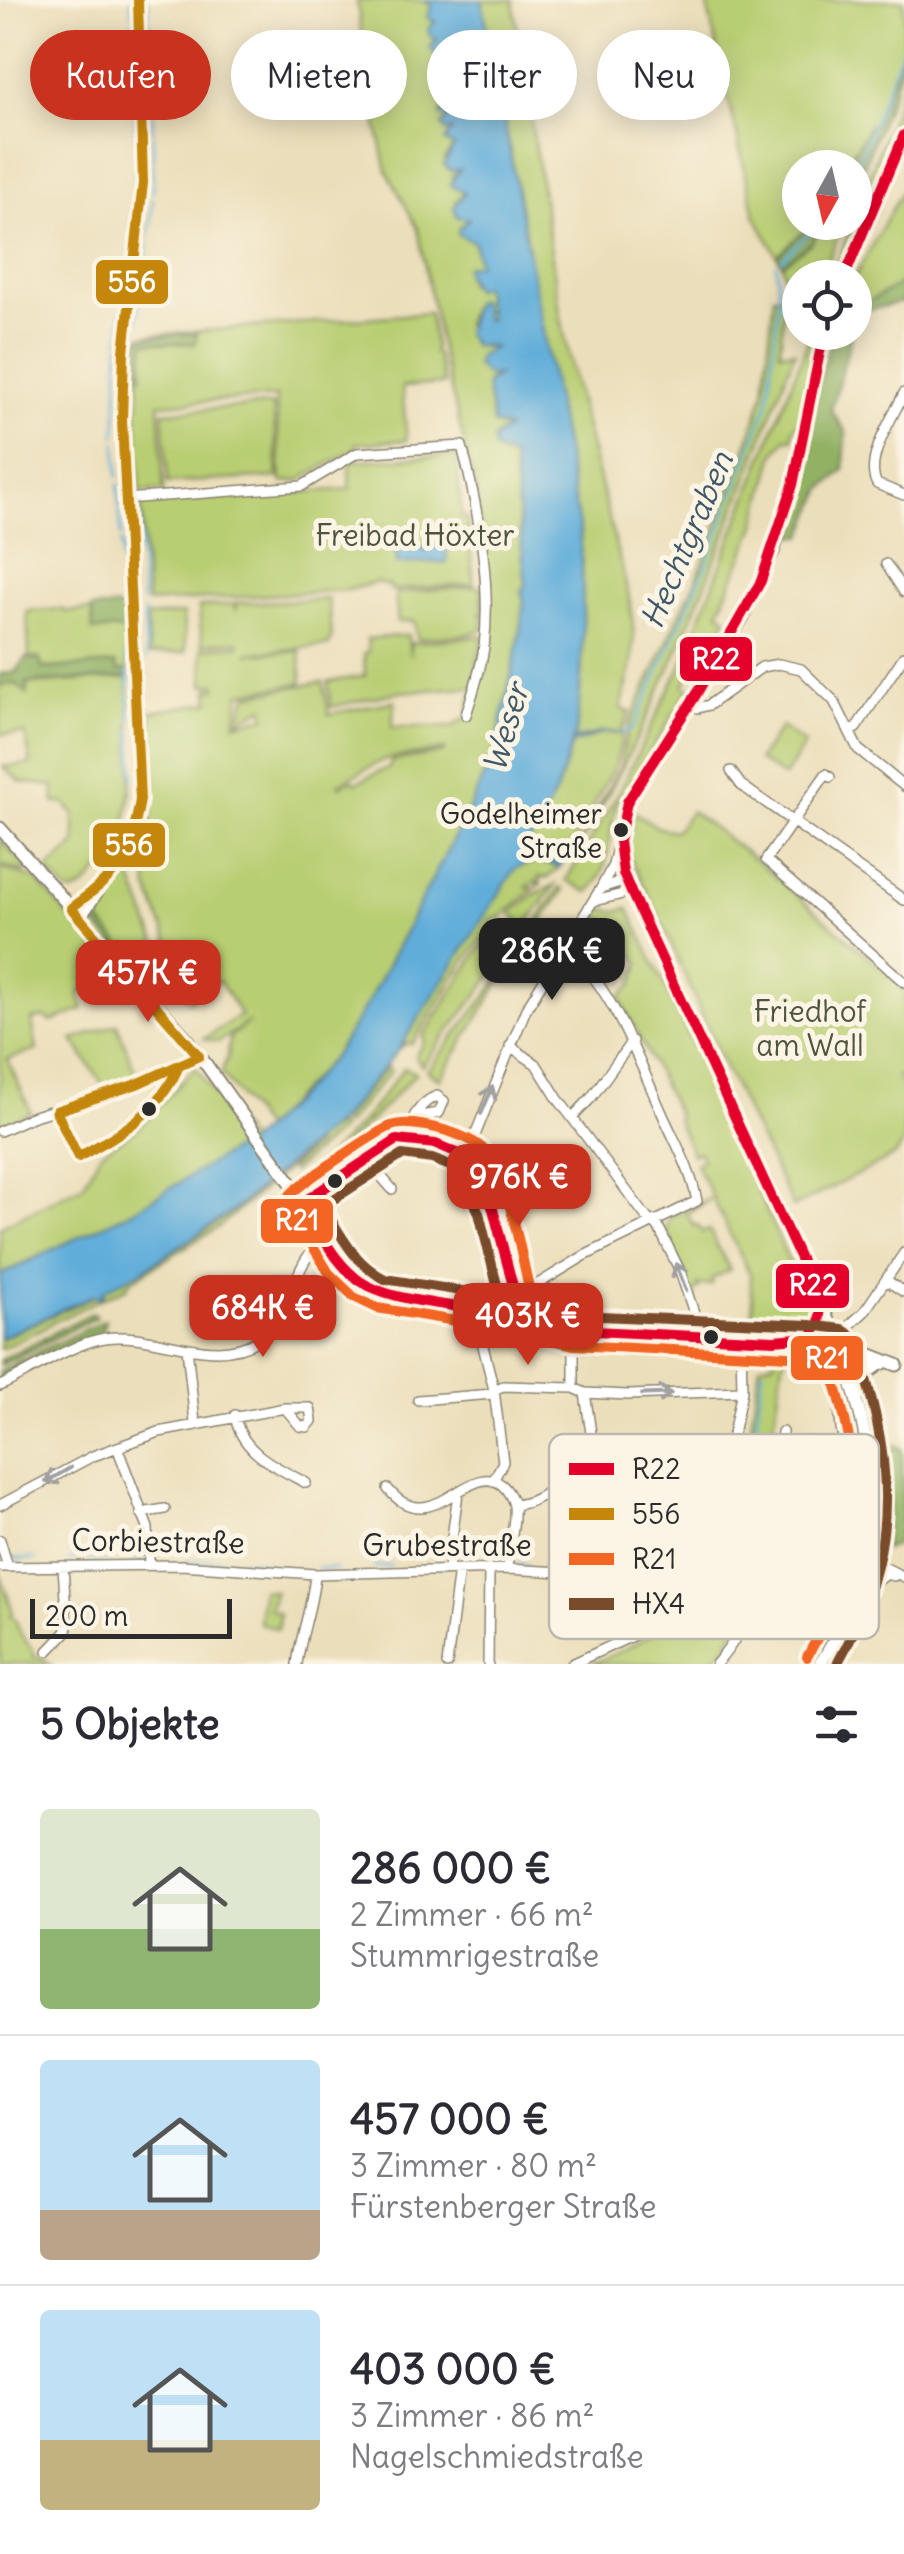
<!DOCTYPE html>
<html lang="de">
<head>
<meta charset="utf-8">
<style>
	body { margin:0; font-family:Delius,sans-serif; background:#f2f2f3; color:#2b2b33; height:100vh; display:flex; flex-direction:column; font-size:38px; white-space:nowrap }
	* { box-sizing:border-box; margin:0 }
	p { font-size:32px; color:#7c7c81 }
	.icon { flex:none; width:55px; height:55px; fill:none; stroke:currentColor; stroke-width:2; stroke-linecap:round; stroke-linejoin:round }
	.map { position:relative; height:1664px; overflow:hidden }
	.sheet { display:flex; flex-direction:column; background:#fff; flex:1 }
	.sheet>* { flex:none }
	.guide { position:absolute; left:30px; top:30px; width:845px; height:90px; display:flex; gap:20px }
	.needle { width:65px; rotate:188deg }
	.fabs { position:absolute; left:782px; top:150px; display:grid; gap:20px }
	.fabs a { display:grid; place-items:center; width:90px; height:90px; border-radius:50%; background:#fff; box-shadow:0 5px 25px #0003; font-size:50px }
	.scale { position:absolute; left:30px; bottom:25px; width:202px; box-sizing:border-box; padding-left:10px; border:5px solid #2b2b2b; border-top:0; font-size:28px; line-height:35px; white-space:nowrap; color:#2b2b2b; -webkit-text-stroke:8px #fcf5e5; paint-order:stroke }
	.price { position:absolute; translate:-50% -85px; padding:0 22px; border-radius:20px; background:#c8321e; color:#fff; font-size:32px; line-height:65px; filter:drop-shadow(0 2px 5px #0008) }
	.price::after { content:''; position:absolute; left:50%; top:60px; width:30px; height:22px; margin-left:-15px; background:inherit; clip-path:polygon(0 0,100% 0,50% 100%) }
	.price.active { background:#222; color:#fff }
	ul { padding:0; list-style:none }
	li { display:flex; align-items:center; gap:30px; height:250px; padding:0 40px }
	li+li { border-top:2px solid #e1e1e2 }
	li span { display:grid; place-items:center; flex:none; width:280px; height:200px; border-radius:10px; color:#555 }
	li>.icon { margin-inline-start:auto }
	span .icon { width:120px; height:120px; fill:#fffc; stroke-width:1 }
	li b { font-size:42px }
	h2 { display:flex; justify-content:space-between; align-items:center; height:120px; padding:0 40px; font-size:42px }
	.tag { padding:0 35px; border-radius:45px; background:#fff; box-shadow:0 5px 25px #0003; font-size:35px; line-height:90px }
	.tag.active { background:#c8321e; color:#fff }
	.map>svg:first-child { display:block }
</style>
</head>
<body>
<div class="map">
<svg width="904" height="1664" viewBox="0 0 904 1664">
	<rect width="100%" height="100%" fill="#fcf5e5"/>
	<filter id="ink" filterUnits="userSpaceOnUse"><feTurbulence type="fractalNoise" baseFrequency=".01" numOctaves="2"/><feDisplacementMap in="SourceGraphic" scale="20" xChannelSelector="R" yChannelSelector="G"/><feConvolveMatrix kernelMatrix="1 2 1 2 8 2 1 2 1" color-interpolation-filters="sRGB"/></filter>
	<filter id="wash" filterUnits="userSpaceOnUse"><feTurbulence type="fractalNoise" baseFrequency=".0048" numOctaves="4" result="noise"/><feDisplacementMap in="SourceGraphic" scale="40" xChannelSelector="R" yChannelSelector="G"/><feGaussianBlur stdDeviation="2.25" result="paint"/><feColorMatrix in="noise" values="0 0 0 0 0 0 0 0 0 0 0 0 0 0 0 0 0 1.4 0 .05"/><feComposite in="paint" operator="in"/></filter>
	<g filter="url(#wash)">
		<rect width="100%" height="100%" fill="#ebdeba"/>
		<!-- green -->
		<path fill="#b8ce72" stroke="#727c4e" stroke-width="2.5" fill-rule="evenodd" d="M357,0h66l9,5 -5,12 8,5 2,16 -6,7 9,11 -6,9 8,4 3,16 -7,8 10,8 -7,12 9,2 -7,8 3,8 6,-1 -4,14 6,1 -9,14 15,10 -8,8 13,15 -9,10 14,17 -11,9 -1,6 16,8 5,23 -14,9 4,11 14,2 6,33h-4l-14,-13 -6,18 11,21 18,2 -15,9 19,18 -10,6 5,43 14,5 -10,6 2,19 13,3 1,4 13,125 -4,4 2,11 -5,37 -24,114 -27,59 -102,195 -32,50 -70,73 -43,-57 7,-15 2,-20 19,-15 -31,20 -14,-3 37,-24 -22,-34 -29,19 -14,-11v-11l5,-4 -33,-87 -2,-31 9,-75 -4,-69 59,-10 -1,-14 7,1v-5l-12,1 -2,-37 37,-3 -1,-4 -36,3 -3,-37 35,-3 2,8v-9l92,-4 4,38 -3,8 -83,9 54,-3 2,32 -61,10 -6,31 31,-7 -3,-10 -25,15 9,-27 76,-13 6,32 66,-13 -3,26h60l15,-10 21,-83 -11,-140 -36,-144 -23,-121 -31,-58 -20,-93zM445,750l-2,3 -52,8 -1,6 -34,16 -3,-3 -13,6 -2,-2 47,-25z
			M482,0h31l48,318 13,63 56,220 4,34 -2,28 -11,46 9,3 -8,18 -1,15 -6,20 -53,98 -15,-6h-26l35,-65 16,-48 26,-10 -26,6 4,-8c8,-68 9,-133 4,-200z
			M712,0h192v49l-31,76 -28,42 -45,1v54l13,1 -36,33 -22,-41 -47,-206z
			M904,84v35l-65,158 -7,1 20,-55 3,-1v-8z
			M904,187v95l-35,19 -14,-3 -1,-20z
			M825,223h18l-21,54 -22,1v27l-11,-4 -7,-37 29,-21z
			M774,296h11l-5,56 15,-1c-65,173 -129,352 -225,510l50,-95 9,-41 69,-149 52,-138 14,-45z
			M429,313l6,34 -2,6 4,1 7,30 -42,3 5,53 -51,4v4l-57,33 -18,1 -5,-85 -117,7 5,86 -24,2 -3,-86 2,-1 1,-69z
			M811,333h9l-9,28 -12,64 -5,1 -2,12h-6l-12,17 -19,73 -36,83 8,7 -6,11 -6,-1 -31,57 6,4 -73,115c-11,30 -3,66 -29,88l-22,-12 50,-83 68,-137z
			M273,405l5,72 -110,6 -5,-71z
			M456,455l6,63h5l7,66 -84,6v-5h-8l-3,-3 -31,8 -201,13 -6,-101 209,-13 -1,-24 4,-4z
			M481,586l2,26 -5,2h5v15l-13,5 -53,5 -3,-18 -16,1 -3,-29z
			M63,609l2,3 27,-2 1,21 31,-2 3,42 -10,1 -1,-7 -74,3 -3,-9 -10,-1 -2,-47z
			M183,614l3,38 -37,3 -3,-38z
			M408,635l2,21 1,-13 72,-7 -10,51 -75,5 -67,15 -3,-25 37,-6 -1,-23 4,-1 -1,-13z
			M128,678c2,67 18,142 -31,196 -7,9 -14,16 -25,19l-6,-3 -19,-20 29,-26 -2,-29 -9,-12h-11v-17l-33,-4 -18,-15 28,-3 -6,-30h-25v-49l17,-1 10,9v-9z
			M781,727l24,17 -21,33 -26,-17z
			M691,811l67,51 146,125v86l-7,3 7,15v51l-8,13 -103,52 -69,-141 -65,-150 -33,-66 8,-38 25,16 16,3z
			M0,839l27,30 -2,3 -25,-7z
			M538,860l21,8 -11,10 -9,-1 2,7 -6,4 4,-4 -3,-3 -9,6 7,2 -34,29 -9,1 2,5 -29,38 -52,82 -5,-1 -8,6 116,-181z
			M0,868l36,11 84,96 -41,19 5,15 -33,13 -6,-5 -13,3 5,30 -30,9 24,53 -31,14z
			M129,871l40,105 -1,13 -4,6 -66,-76z
			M555,885l-70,100 -63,81 -7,-10 10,-14 -2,-6 58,-89 11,-11 11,8 17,-23 -9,-8 22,-18z
			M560,888l4,2 -61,87 -63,102 -13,-8 61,-77z
			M628,908l104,219v16l11,14 67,152 2,18 -9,6 -46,-3 -3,-5 -4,-50 -54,-111 6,-4 -3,-8 -7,2 -15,-34 1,-4 -58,-119 13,-13 7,-21 -31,-40 -14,-10 6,-4 16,2z
			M117,1024l20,53 -33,10 -31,-47z
			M195,1067l55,75 -119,70 -131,63v-48l83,-42 17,-32 40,-26z
			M387,1067l4,4 -47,55 -4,-6 -10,10 7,-5 4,4 -49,43 -2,-3 26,-25 -96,82 -93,57 1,4 -25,11v-7c84,-45 168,-99 232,-170l7,-1z
			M404,1068l12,5 -62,64 -51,43 59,-58z
			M710,1199l-23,15 7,12 4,-1 4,7 7,-2 21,40 -18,9v6h-14l1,4 -5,2v14l-28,-77 4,-11z
			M97,1295l3,4 -100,50v-10z
			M776,1348l9,2 -38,257 -22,40 -18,17h-116c34,-14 102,-45 112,-83l29,1 -15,-17c30,-70 31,-127 43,-200l14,-4z
			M0,1573l13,39 -3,5 5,1 5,15 14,19v5l6,-1 10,8h-50z
			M262,1590l13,1 -6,18 10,4 -1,16 -19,-6z"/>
		<!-- forest -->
		<path fill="#92b164" stroke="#5e6e48" stroke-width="2.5" d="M904,49v12l-49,128v-21l-10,-1 24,-42h4z
			M813,223h12l-14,20 -29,21 -5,-8z
			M904,282v20l-47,10 -2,8v-22l14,3z
			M197,333l-2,11 -50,-2 -3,33h-4l1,-37z
			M833,333h19l-21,77 15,22 -2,38 -21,19 -20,47 -15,-1 31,-155z
			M123,607l1,22 -31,2 -1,-22z
			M26,658l13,1 4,10 73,-5 1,7h10v6l-100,6v11l-10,-10 -17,1v-11l14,-1z
			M125,870l4,1 -30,49 65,75 -3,3 -68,-76 3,-11z
			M92,1313l4,4 -96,48v-5z
			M105,1320l-3,11 -102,51v-11z
			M896,1445l6,4c2,33 1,63 -4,95l-15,5 5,-37 1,-63z"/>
		<!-- water -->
		<path fill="#61adda" stroke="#466c82" stroke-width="2.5" d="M423,0h59l98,532c5,67 4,132 -4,200l-4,8 31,-8 19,1h-20l-30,11 -16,48 -35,65h26l15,6 -3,5c-17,-10 -28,-8 -44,1l-116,180 -58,70 -111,94 -82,54 -45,24v7l-9,-3 -94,43v-63l131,-63 108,-66 5,1 50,-47 40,-44 32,-50 102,-195 27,-59 24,-114 5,-37 -2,-12 4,-3 -13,-125 -2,-4 -17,-7 -1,-11 14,-10 -14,-5 -7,-40 12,-9 -12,1 -10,-12 3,-8 15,-9 -21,-2 -8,-13 10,-32 6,1 4,19 4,-1 -6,-32 -9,2 -9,-15 1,-8 12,-2 -4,-22 -16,-8 1,-6 10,-9 -12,-2 -3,-10 11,-14 -15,-8 10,-16 -9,2 -7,-6 10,-19 -9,-4 7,-12 -6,1 -4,-5 8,-11 -9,1 7,-15 -10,-4 7,-12 -9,-3 6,-13h-8l5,-13 -9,-8 7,-10 -7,-2 -2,-7 7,-7 -8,-5 5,-12z
			M410,532l1,12h11l1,7 3,-1v-6l20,-2 1,20 -50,2 -2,-31z"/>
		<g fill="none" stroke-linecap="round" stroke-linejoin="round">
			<!-- stream -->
			<path stroke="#61adda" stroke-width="2.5" d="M131,0l1,15
				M148,0l1,16
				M149,21l1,33
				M132,22l1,18
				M133,46l1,23
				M150,61l1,24
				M134,75l1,31
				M151,92l1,12
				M152,111l1,21
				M136,114v25
				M855,170l49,-127
				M136,190v-44
				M153,192v-56
				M149,237l4,-38
				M130,252l5,-53
				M782,259l38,-37
				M144,270l4,-27
				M123,303l5,-39
				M137,322l6,-45
				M120,328l2,-19
				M133,373l3,-46
				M132,381l3,110
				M116,436l4,-104
				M116,442l2,35
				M118,484l3,53
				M139,514l4,88
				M121,543l1,21
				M122,571l1,18
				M124,595l3,68
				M144,611l3,49
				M128,671l1,18
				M129,694l2,29
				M131,730l3,49
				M622,733l11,-4 72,-161 63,-165 11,-106 -3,-33
				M306,1281h16
				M325,1281l8,1
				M249,1284l39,-1
				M190,1323l30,-15
				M12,1559h23
				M69,1560h6
				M88,1560h20
				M134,1560l11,-1
				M186,1560l77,2
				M517,1564l10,1
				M436,1565h9
				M543,1566l64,1 30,5
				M375,1567l16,-1
				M318,1568l18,1
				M669,1578l21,1
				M698,1579l32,2
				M762,1580l46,4 37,-5
				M730,1581l-11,-17 17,-50 20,-91 7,-54"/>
		</g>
	</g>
	<g filter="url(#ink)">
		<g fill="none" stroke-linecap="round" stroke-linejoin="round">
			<defs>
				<path id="minor" d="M904,393c-10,23 -41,67 -27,91l27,11
					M125,499l177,-13 55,-33 105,-7c16,62 30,136 22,201 -3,23 -11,45 -18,68
					M886,564l18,28
					M690,704l8,4 11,-3 53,-38 17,-3 22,5 33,32 24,48 46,37
					M851,731l5,-3 48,-72
					M731,771l10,14 163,115
					M830,777l-4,-3 -60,86 138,122
					M601,888l12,-23 5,-22
					M594,901l37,-9
					M71,908l30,-21
					M80,919l45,-65 10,-25 5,-29 -18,-380 2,-68 19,-169 -5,-183
					M510,1046l26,18 22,35 92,123
					M572,1118l19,-20 41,-57
					M0,1131l31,-14 106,-33 62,-28
					M406,1138c3,-17 14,-36 31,-42l7,5 -5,12 -25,4
					M467,1155l59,-146 75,-121 25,-8
					M366,1159l26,30
					M655,1220l25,51 22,66
					M886,1280l18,12
					M515,1298l69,-42 113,-55c-6,-32 -22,-59 -35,-88 -23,-51 -52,-133 -99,-167
					M221,1305l15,-3 3,-14h40l13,4
					M482,1309v33l12,48 9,72 -10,19
					M852,1323l12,-11 40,-59
					M574,1330v58
					M187,1348l8,75
					M0,1386c31,-14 72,-43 105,-48 48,-8 107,31 153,2 37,-23 31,-77 67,-101
					M494,1390l9,-4 71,2 11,5 43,2 114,-4
					M585,1393l10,67
					M418,1400l75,-6
					M235,1415c5,37 41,52 71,68
					M117,1447l31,81 1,37
					M557,1488l12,84
					M388,1489c43,53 81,-30 114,-4 5,4 11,14 12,21 2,16 -6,45 -7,63
					M771,1496l80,-4 4,-4 -14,-59 -2,-22
					M0,1505l93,-49 66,-24 126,-24 15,18 7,1 5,-6 -2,-13h-25
					M514,1505c24,-2 36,-15 54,-29 52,-40 100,-18 157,-3
					M141,1513l24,-4
					M0,1540l8,27
					M867,1547l11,17 26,13
					M0,1567l181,-2 134,9 192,-5 128,7 8,-6 54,3
					M448,1568l10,-75
					M863,1569l31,7
					M856,1592l27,-15
					M48,1651l19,-20 -4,-65
					M297,1664c4,-31 16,-59 18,-90
					M447,1664l12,-95
					M488,1664l1,-95
					M572,1664l88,-41 35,-43 31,-113 16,-76 -1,-52
					M716,1664c53,-55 54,-160 66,-232"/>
				<path id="major" d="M844,278l60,-143
					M0,828l190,214 106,148 46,75 27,23 205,42 241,10 43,10 39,15
					M303,1202l94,-62c16,-3 63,8 75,19 18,18 40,128 49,158
					M803,1339l13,-8 5,-24
					M793,1344l89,20
					M857,1398l9,-24 13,-9
					M820,1664c80,-124 56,-233 1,-360l-195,-424 -7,-39 8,-39 116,-185 31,-67 19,-65 31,-153"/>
			</defs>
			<!-- minor casing -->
			<use href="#minor" stroke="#8b8472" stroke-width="12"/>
			<!-- major casing -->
			<use href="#major" stroke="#8b8472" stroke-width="15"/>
			<!-- minor -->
			<use href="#minor" stroke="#fff" stroke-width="9"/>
			<!-- major -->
			<use href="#major" stroke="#fff" stroke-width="11"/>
			<defs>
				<path id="bus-1" d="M844,278l60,-143
					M397,1140l39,4 36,15 21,50 28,108c-44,-11 -132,-12 -165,-39 -24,-19 -38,-49 -53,-76z
					M521,1317l53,13 200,10 36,-3 9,-12 2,-21 -190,-412 -8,-19 -4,-32 8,-39 69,-107 65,-114 32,-96 31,-153"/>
				<path id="bus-2" d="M138,0l5,183 -19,169 -2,68 18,380c-11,62 -20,71 -69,108l128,148
					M178,1068c-19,44 -59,67 -100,89l-22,-46 81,-27 62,-28"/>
				<path id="bus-3" d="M516,1331l-139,-23 -23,-11 -25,-24 -39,-64v-14c11,-12 86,-63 101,-69 21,-8 80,8 94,25 26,32 37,112 48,153
					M518,1332l55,13 254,13c39,117 42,189 -20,299"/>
				<path id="bus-4" d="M402,1155l30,4 29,11 18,43 21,84 -115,-18c-31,-15 -44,-44 -62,-73z
					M533,1304l43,11 234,10 32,4 7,5c11,20 17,45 23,67 25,98 15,175 -35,263"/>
			</defs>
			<!-- bus-1 casing -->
			<use href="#bus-1" stroke="#fcf5e5" stroke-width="18"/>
			<!-- bus-2 casing -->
			<use href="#bus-2" stroke="#fcf5e5" stroke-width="18"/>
			<!-- bus-3 casing -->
			<use href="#bus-3" stroke="#fcf5e5" stroke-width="18"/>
			<!-- bus-4 casing -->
			<use href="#bus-4" stroke="#fcf5e5" stroke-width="18"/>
			<!-- bus-1 -->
			<use href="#bus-1" stroke="#e4002b" stroke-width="10"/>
			<!-- bus-2 -->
			<use href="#bus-2" stroke="#c4870b" stroke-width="10"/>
			<!-- bus-3 -->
			<use href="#bus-3" stroke="#f26522" stroke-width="10"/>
			<!-- bus-4 -->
			<use href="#bus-4" stroke="#7a4b2a" stroke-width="10"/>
		</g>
		<!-- one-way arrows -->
		<defs><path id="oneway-shaft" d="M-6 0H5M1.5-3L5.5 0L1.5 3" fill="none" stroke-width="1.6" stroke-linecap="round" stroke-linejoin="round" transform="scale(2.5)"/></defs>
		<g stroke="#a0a0a0">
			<use href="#oneway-shaft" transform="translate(487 1100) rotate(-67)"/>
			<use href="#oneway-shaft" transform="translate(681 1277) rotate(-111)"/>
			<use href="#oneway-shaft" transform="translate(657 1394) rotate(-2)"/>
			<use href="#oneway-shaft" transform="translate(58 1475) rotate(150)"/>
		</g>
	</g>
	<!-- markers -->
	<g fill="#2b2b2b" stroke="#fcf5e5" stroke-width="4">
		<circle cx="621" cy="830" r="9"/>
		<circle cx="149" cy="1109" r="9"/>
		<circle cx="335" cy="1181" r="9"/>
		<circle cx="711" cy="1337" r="9"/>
	</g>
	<g text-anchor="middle" stroke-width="10" stroke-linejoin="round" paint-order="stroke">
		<!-- bus labels -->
		<g font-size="28" fill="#2b2b2b" stroke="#fcf5e5" text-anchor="end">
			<text x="602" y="824">Godelheimer<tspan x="602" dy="34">Straße</tspan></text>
		</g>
		<!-- park labels -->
		<g font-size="30" fill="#4e543d" stroke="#fcf5e5">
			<text x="415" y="546">Freibad Höxter</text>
			<text x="810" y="1022">Friedhof<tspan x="810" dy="34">am Wall</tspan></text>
		</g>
		<!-- street labels -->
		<g font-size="30" fill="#2b2b2b" stroke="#fcf5e5">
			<text transform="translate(158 1542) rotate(1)" y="10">Corbiestraße</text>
			<text x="447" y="1556">Grubestraße</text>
		</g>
		<!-- water labels -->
		<g font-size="32" font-style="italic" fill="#3e5868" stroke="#fcf5e5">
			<text transform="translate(687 540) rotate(-67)" y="11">Hechtgraben</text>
			<text transform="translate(506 728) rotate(-74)" y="11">Weser</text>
		</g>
	</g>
	<!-- legend -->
	<rect x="549" y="1434" width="330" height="205" rx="15" fill="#fcf5e5" stroke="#bdb8ad" stroke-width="2.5"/>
	<rect x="569" y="1463" width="45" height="12" fill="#e4002b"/>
	<rect x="569" y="1508" width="45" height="12" fill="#c4870b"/>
	<rect x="569" y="1553" width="45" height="12" fill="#f26522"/>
	<rect x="569" y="1598" width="45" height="12" fill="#7a4b2a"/>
	<g font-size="28" fill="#2b2b2b">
		<text x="632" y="1479">R22</text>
		<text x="632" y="1524">556</text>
		<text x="632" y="1569">R21</text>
		<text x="632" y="1614">HX4</text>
	</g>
	<g stroke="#fcf5e5" stroke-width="4">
		<rect x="94" y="258" width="76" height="48" rx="10" fill="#c4870b"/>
		<rect x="678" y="635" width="76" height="48" rx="10" fill="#e4002b"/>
		<rect x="91" y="821" width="76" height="48" rx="10" fill="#c4870b"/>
		<rect x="259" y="1197" width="76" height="48" rx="10" fill="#f26522"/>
		<rect x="774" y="1262" width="77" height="48" rx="10" fill="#e4002b"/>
		<rect x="789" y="1334" width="76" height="48" rx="10" fill="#f26522"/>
	</g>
	<g font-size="28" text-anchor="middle" font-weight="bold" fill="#fff">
		<text x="132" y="292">556</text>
		<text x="716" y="669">R22</text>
		<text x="129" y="855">556</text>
		<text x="297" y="1230">R21</text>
		<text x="813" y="1295">R22</text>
		<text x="827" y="1368">R21</text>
	</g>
</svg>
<div class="fabs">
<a><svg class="needle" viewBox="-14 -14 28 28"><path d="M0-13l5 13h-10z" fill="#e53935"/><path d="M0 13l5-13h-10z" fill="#7c7c81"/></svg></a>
<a><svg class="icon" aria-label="locate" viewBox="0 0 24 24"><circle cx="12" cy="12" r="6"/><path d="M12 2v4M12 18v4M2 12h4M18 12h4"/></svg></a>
</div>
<div class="scale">200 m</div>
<b class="price active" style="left:552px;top:1003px">286K €</b>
<b class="price" style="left:148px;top:1025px">457K €</b>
<b class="price" style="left:519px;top:1229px">976K €</b>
<b class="price" style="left:263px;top:1360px">684K €</b>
<b class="price" style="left:528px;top:1368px">403K €</b>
<div class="guide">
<a class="tag active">Kaufen</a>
<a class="tag">Mieten</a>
<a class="tag">Filter</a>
<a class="tag">Neu</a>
</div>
</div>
<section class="sheet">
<h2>5 Objekte<svg class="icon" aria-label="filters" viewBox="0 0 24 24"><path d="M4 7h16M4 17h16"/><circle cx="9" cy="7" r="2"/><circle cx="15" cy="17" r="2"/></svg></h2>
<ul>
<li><span style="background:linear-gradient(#dfe7d0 60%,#8fb573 0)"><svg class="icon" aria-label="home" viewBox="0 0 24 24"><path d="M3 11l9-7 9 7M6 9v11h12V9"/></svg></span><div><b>286 000 €</b><p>2 Zimmer · 66 m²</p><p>Stummrigestraße</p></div></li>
<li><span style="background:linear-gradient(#bfe0f5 75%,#b9a48a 0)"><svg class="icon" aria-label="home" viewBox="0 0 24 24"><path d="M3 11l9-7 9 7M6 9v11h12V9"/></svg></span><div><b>457 000 €</b><p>3 Zimmer · 80 m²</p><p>Fürstenberger Straße</p></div></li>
<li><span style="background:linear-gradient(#bfe0f5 65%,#c2b280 0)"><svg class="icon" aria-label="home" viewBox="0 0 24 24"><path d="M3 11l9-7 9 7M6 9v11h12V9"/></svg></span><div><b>403 000 €</b><p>3 Zimmer · 86 m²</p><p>Nagelschmiedstraße</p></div></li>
</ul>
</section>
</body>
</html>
